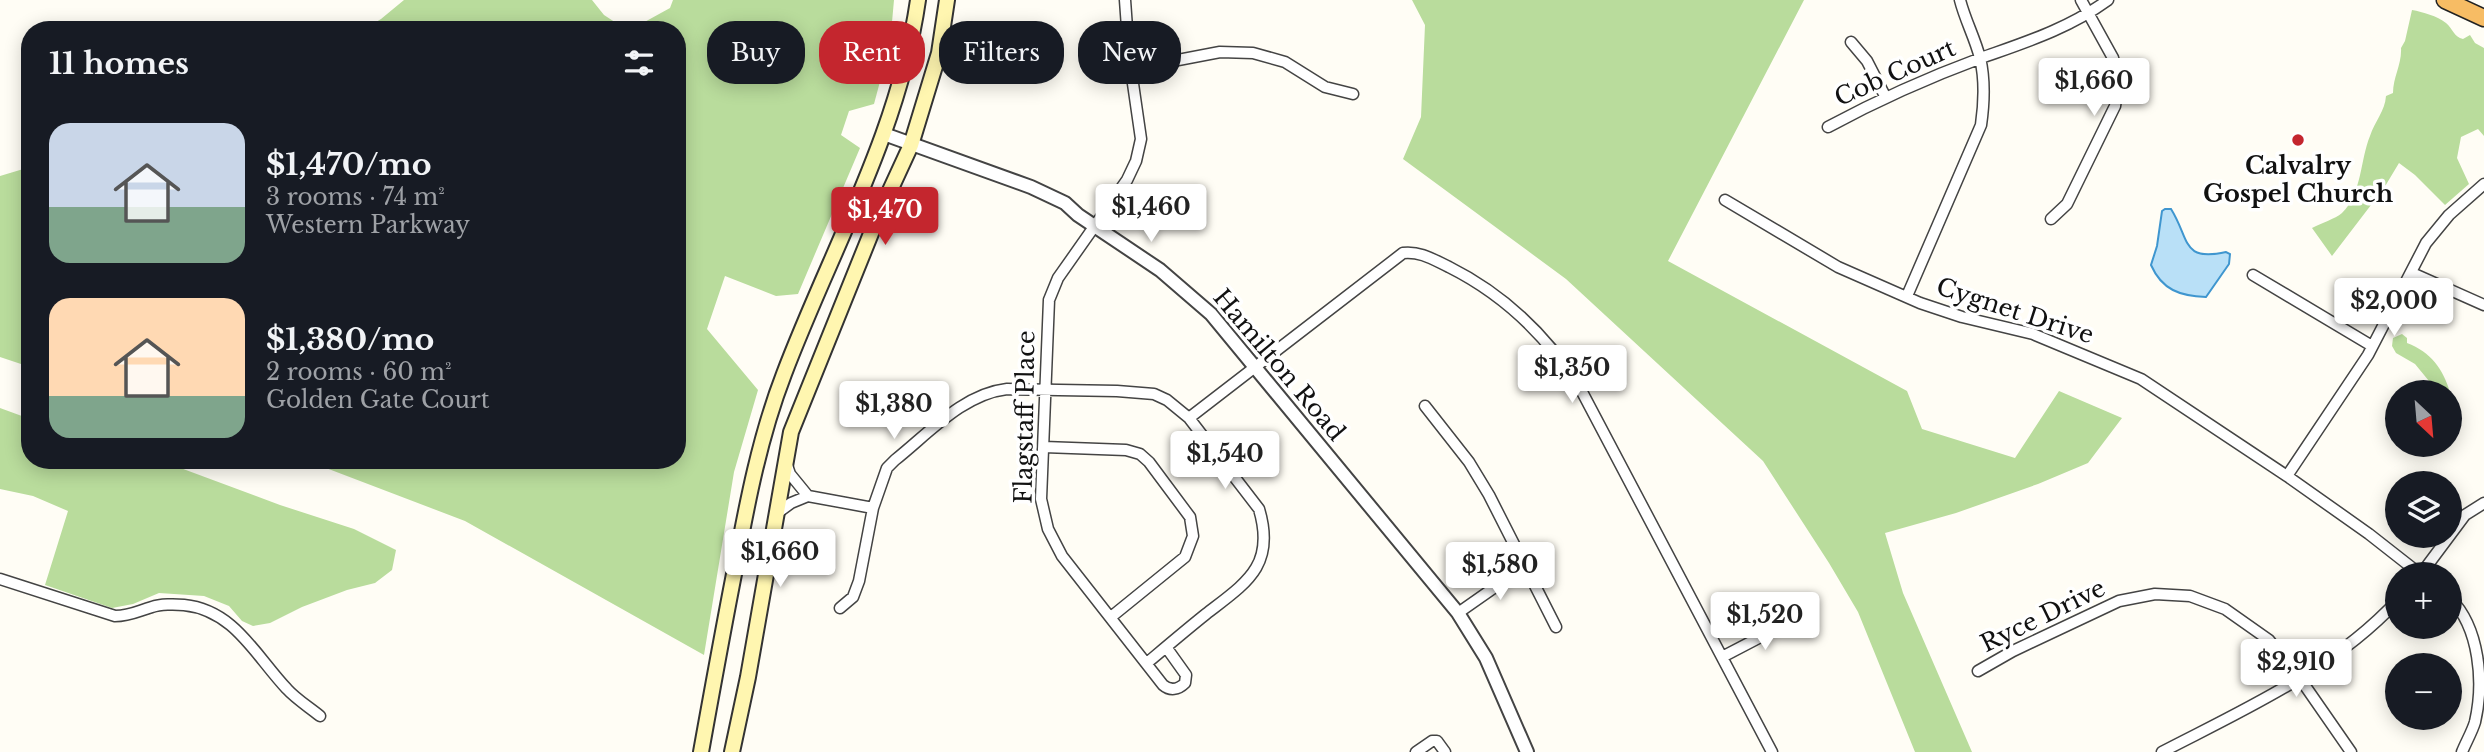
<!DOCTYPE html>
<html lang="en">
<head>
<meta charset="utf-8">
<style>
	body { margin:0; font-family:"Libre Baskerville",serif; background:#20242c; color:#f1f3f6; height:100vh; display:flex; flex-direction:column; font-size:26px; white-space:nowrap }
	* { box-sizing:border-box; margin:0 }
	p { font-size:23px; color:#9ea1a6 }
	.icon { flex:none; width:38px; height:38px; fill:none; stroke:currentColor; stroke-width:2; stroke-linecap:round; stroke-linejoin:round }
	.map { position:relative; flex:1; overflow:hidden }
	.panel { position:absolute; left:21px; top:21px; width:665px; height:448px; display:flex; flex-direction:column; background:#171b24; border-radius:28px; box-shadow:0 4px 18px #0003 }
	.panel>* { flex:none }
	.guide { position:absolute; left:707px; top:21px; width:665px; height:63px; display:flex; gap:14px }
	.needle { width:46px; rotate:154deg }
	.tools { position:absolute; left:2385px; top:380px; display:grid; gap:14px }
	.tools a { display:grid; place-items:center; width:77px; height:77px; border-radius:50%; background:#171b24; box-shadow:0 4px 18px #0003; font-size:35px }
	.price { position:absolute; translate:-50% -60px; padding:0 16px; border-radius:7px; background:#fff; color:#222; font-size:23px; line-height:46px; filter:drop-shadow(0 2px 4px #0008) }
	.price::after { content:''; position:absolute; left:50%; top:42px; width:21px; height:16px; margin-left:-10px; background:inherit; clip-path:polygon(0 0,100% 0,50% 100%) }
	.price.active { background:#c4262e; color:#fff }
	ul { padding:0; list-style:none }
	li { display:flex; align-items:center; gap:21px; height:175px; padding:0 28px }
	li span { display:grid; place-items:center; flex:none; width:196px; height:140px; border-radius:21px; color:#555 }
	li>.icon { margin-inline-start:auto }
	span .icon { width:84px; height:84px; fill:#fffc; stroke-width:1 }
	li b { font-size:30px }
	h2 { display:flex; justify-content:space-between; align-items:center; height:84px; padding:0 28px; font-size:30px }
	.chip { padding:0 24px; border-radius:28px; background:#171b24; box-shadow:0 4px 18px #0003; font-size:24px; line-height:63px }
	.chip.active { background:#c4262e; color:#fff }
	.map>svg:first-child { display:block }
</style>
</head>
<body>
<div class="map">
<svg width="2484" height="752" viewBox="0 0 2484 752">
	<rect width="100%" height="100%" fill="#fffdf5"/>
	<!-- forest -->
	<path fill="#b9dc9c" d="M404,0h188l12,15 23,15h-264l18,-11z
		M673,0h221l-4,44 -16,60 -25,7 -8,24 19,13 -62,146 -22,2 -51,-20 -18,53 51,61 -24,82 -30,183 -239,-134 -160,-61h372v-430h-47l40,-22z
		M1412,0h392l-136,261 239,130 15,38 93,29 44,-67 63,27 -34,45 -50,21 -82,29 -71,20 18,60 69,159h-57l-57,-140 -29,-49 -66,-102 -197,-182 -163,-120 18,-42 4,-92z
		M2412,10c11,2 25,6 34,13 7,6 8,14 17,16l7,-4 5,8 9,5v88l-6,-7 -17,8 -4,21 12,26 -24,21 -30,-30 -16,-12 -15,25 -52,68 -20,-28c9,-5 23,-9 30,-15 20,-19 18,-53 28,-77 5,-15 15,-25 16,-40l7,-3c0,-16 9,-29 8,-45l4,-7z
		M30,167v200l-30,-10v-181z
		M2402,334l5,4v5c24,9 36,26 43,49h-12l-23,-28 -19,-11 -4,-7 1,-8z
		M0,408l30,11v41h129l121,45 74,24 42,21 -4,20 -17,13 -28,7 -45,17 -32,16 -17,3 -11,-5 -13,-15 -25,-10 -45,-3 -26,11 -21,4 -67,-23 23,-74 -35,-15 -33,-7z"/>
	<!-- water -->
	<path fill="#b9e0f7" stroke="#3f96cf" stroke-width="2" d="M2165,209h6c19,30 10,53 55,43l4,2 -1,10 -23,33c-26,-1 -44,-7 -55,-32l6,-19 5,-35z"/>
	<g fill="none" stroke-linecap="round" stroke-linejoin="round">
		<defs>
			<path id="minor" d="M1125,0l4,56 12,83 -5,22 -9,19 -69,98 -9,22 -8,199 7,30 14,27 101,129c7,6 15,5 22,-2l1,-8 -20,-28
				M1851,42l16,19 18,35
				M1131,69l89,-17 33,1 32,9 40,25 28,7
				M1828,127c50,-27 99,-49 153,-69 45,-16 87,-29 127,-58
				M1725,200l113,67 82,36 42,14 71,17 108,45 146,97 82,58 51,40
				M2051,219l16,-15 48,-98 4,-28 -6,-20 -32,-58
				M2412,273l72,32
				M2253,275l119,71
				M1907,296l74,-171c3,-21 4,-46 -1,-67 -5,-20 -15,-38 -20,-58
				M1425,406l44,56 20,33 67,132
				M1189,418l214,-165c18,-2 31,7 46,14 56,28 98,69 131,121l192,364
				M1044,447l82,3 14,4 9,8 41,55 3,19 -8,21 -74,60
				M787,465l3,9 18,22
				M2287,476l81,-121 58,-112 23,-28 35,-31
				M776,514l15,-11 17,-7 65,12
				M2421,574l44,-59 19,-12
				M0,579l115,37c15,0 23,-5 37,-9 8,-3 23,-3 32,-2 50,5 71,50 103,84 9,10 22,18 33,27
				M2450,598c30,30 34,85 25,124 -3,10 -9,20 -13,30
				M840,608l13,-11 6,-16 14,-73 14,-40 8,-8c34,-27 68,-66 112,-71l110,2 37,3 13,6 22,18 70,91c17,57 -13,74 -53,105 -20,16 -40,33 -59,49
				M1458,613l67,-47
				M1724,656l69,-36
				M1978,671l35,-20 106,-50 36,-7 35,2 35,13 44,31 32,40 50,72
				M1416,752l16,-11h5l8,11
				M2162,752c83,-43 171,-82 236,-152"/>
			<path id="tertiary" d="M884,134l147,53 34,16 13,12 82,55 51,44 247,299 28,45 41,94"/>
			<path id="secondary" d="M701,752c11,-61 22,-122 34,-183 12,-66 25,-133 49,-195 47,-124 115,-241 134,-374
				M732,752l16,-75 43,-245 85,-211 35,-76 28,-92 8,-53"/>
			<path id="trunk" d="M2445,0l39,18"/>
		</defs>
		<!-- minor casing -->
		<use href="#minor" stroke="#444" stroke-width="13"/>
		<!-- tertiary casing -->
		<use href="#tertiary" stroke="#444" stroke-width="16"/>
		<!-- secondary casing -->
		<use href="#secondary" stroke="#333" stroke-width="18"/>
		<!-- trunk casing -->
		<use href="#trunk" stroke="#222" stroke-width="19"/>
		<!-- minor -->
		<use href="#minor" stroke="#fff" stroke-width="10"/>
		<!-- tertiary -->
		<use href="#tertiary" stroke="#fff" stroke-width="12"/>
		<!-- secondary -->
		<use href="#secondary" stroke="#fff6b0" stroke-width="14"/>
		<!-- trunk -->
		<use href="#trunk" stroke="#f7bc64" stroke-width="16"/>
	</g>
	<!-- markers -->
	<circle fill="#c4262e" stroke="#fff" stroke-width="2.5" cx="2298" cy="140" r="7"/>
	<g text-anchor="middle" stroke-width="7" stroke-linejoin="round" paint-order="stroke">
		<!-- street labels -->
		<g font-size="24" fill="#111" stroke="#fff">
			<text transform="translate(1895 73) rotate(-24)" y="8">Cob Court</text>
			<text transform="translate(2015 311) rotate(18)" y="8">Cygnet Drive</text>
			<text transform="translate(1279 365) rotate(50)" y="8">Hamilton Road</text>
			<text transform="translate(1025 417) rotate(-89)" y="8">Flagstaff Place</text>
			<text transform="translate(2043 616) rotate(-26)" y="8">Ryce Drive</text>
		</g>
		<!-- poi labels -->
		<g font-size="24" font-weight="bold" fill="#111" stroke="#fff">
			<text x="2298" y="174">Calvalry<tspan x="2298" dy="28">Gospel Church</tspan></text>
		</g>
	</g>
</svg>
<div class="tools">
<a><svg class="needle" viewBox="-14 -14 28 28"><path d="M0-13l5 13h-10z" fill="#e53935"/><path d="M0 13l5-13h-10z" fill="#9ea1a6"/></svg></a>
<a><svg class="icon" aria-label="layers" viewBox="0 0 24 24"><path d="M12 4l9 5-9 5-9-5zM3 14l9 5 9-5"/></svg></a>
<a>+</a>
<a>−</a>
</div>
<b class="price" style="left:2094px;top:118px">$1,660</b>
<b class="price" style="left:1151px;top:244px">$1,460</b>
<b class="price active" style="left:885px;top:247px">$1,470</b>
<b class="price" style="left:2394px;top:338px">$2,000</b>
<b class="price" style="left:1572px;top:405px">$1,350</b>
<b class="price" style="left:894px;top:441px">$1,380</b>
<b class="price" style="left:1225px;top:491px">$1,540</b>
<b class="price" style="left:780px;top:589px">$1,660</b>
<b class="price" style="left:1500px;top:602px">$1,580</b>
<b class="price" style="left:1765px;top:652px">$1,520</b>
<b class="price" style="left:2296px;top:699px">$2,910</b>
<div class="guide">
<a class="chip">Buy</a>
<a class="chip active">Rent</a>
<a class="chip">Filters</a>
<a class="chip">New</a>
</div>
<section class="panel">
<h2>11 homes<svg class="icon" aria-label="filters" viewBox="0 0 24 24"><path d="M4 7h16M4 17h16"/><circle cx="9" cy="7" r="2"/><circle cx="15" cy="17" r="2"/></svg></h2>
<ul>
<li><span style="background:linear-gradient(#c9d6e8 60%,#7fa58c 0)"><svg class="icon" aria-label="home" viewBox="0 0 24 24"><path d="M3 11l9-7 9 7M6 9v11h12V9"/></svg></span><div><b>$1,470/mo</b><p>3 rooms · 74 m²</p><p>Western Parkway</p></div></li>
<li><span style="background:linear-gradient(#ffd9b3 70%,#7fa58c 0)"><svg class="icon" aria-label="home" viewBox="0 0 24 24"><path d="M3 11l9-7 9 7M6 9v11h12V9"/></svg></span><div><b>$1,380/mo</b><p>2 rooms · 60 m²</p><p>Golden Gate Court</p></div></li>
</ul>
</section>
</div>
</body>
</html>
